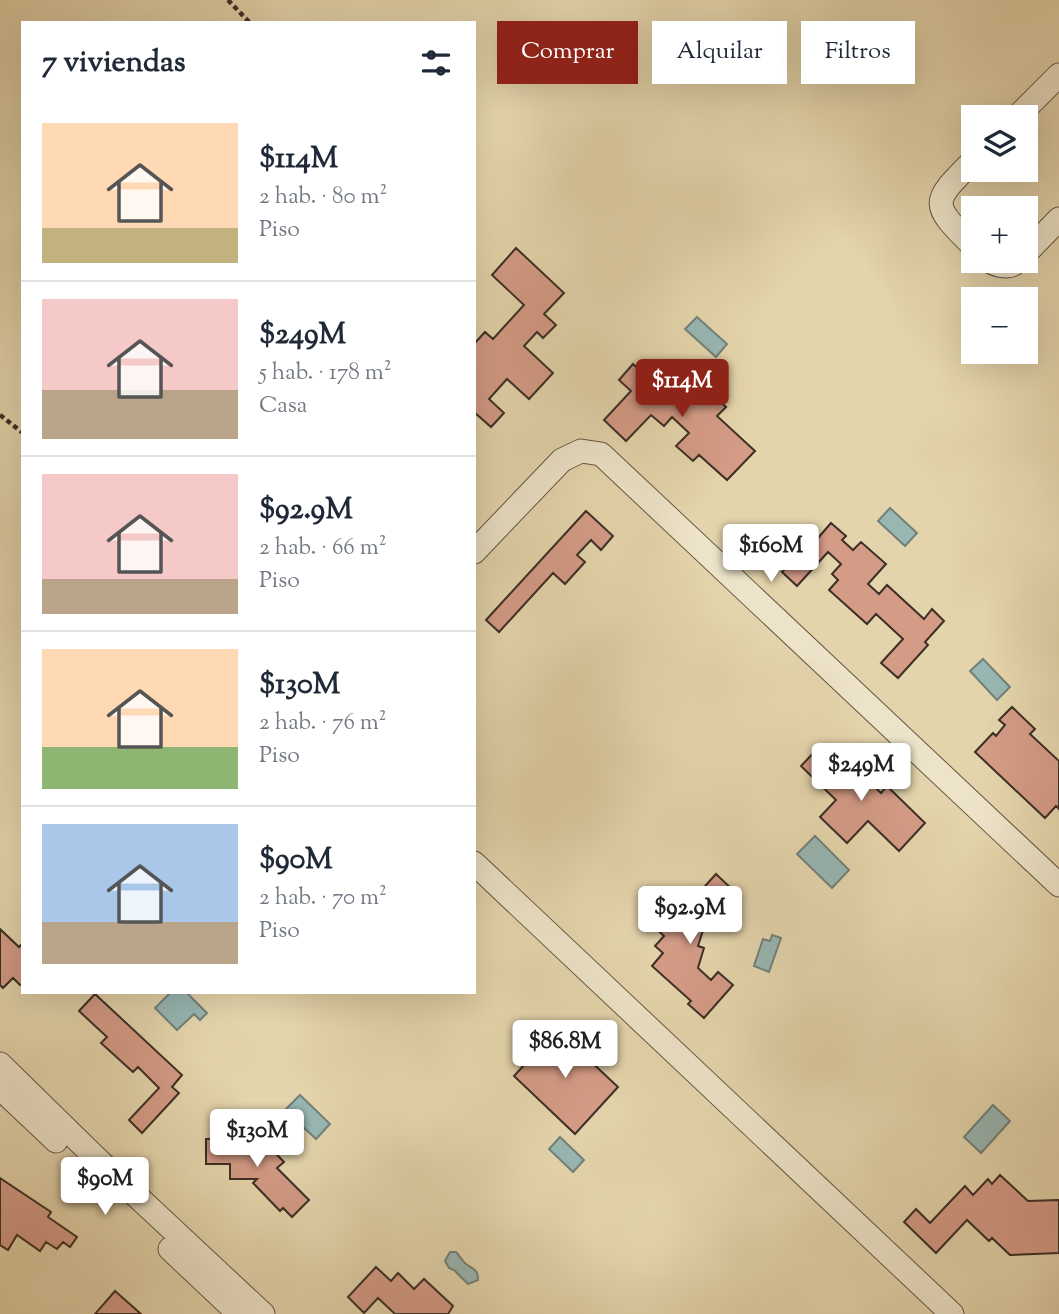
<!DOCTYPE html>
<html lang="es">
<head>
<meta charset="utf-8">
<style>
	body { margin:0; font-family:"Sorts Mill Goudy",serif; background:#f2f2f3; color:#1f2937; height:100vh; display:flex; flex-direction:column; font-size:26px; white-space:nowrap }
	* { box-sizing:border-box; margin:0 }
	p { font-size:23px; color:#747a83 }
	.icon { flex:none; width:38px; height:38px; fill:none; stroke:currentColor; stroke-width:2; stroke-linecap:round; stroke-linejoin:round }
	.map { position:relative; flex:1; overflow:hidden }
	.details { position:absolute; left:21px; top:21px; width:455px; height:973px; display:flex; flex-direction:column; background:#fff; border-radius:0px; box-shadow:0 7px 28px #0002 }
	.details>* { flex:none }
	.banner { position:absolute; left:497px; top:21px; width:457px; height:63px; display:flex; gap:14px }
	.fabs { position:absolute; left:961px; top:105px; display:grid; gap:14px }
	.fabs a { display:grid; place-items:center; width:77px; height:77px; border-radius:0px; background:#fff; box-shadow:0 7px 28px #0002; font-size:35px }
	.price { position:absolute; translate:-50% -60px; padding:0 16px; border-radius:7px; background:#fff; color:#222; font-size:23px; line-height:46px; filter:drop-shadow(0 2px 4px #0008) }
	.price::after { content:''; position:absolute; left:50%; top:42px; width:21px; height:16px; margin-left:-10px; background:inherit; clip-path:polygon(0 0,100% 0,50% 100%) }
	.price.on { background:#8f2418; color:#fff }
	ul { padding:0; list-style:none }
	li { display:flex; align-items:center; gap:21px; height:175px; padding:0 21px }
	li+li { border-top:2px solid #e0e1e3 }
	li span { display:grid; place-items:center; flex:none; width:196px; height:140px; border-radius:0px; color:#555 }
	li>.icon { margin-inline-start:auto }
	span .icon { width:84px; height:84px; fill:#fffc; stroke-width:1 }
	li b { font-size:30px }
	h2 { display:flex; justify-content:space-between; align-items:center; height:84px; padding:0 21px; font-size:30px }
	.tag { padding:0 24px; border-radius:0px; background:#fff; box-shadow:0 7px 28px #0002; font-size:24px; line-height:63px }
	.tag.on { background:#8f2418; color:#fff }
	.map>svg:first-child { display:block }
</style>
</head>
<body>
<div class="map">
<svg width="1059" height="1314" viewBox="0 0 1059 1314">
	<rect width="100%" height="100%" fill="#e4d4ab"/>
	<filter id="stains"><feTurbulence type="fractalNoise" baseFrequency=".00286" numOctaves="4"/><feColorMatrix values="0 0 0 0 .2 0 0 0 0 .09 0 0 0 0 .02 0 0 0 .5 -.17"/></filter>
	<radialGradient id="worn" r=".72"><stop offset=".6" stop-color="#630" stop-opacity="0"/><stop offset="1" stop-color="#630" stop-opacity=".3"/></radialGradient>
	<!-- water -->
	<path fill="#98b6b2" stroke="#73807a" stroke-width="2" d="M697,317l30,27 -11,13 -31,-28z
		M890,508l27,25 -12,13 -27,-25z
		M983,659l27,28 -13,13 -27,-29z
		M815,836l34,34 -17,18 -35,-34z
		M772,935l9,3 -12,34 -15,-6 9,-27 7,2z
		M171,992h15l21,21 -7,7 -6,-6 -17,16 -22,-22z
		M300,1095l30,29 -14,15 -31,-29z
		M993,1105l17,16 -29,32 -17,-16z
		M560,1137l24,23 -11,12 -24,-23z
		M450,1252h6c4,4 6,9 10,12 8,6 12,5 12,16l-10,4 -14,-14 -5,-2 -4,-7z"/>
	<!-- building -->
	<path fill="#d49b86" stroke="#3c2f26" stroke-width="2" d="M516,248l48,45 -20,21 12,11 -13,13 -6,-6 -13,14 29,27 -24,26 -22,-20 -18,20 15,14 -13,14 -17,-15v-68l11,-12 8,7 31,-34 -32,-30z
		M633,364l31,28 21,-23 41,38 -9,9 38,35 -28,29 -28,-25 -6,6 -17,-15 13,-13 -17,-16 -8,9 -13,-11 -25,26 -22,-21 27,-29 -12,-11z
		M586,511l27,25 -12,14 -10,-10 -14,15 8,7 -20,22 -12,-11 -54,59 -13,-12z
		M831,523l15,13 -4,4 11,10 8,-8 25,22 -18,20 11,10 8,-9 37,34 8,-10 12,12 -19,21 3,3 -30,33 -17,-15 22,-24 -27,-25 -9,10 -38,-34 9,-10 -6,-6 9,-10 -13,-12 -31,34 -15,-14 16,-17 -8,-7 18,-19 10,9z
		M1012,707l23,22 -5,5 29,27v48l-3,-3 -11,12 -70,-66 18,-19 3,3 9,-11 -6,-5z
		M820,746l36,34 5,-6 20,19 6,-7 38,37 -26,28 -31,-30 -21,22 -27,-26 16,-17 -35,-34z
		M716,874l19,18 -31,35 -6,19 6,2 -6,20 13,12 7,-8 15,13 -29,33 -16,-14 3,-3 -39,-35 11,-13 -8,-7 9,-10 -21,-20 16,-18 19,18z
		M0,929l19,18 4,-4v40l-3,2 -7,-7 -10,10 -3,-3z
		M95,994l87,81 -10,12 7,6 -37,40 -13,-13 30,-32 -21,-21 -5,5 -32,-29 6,-6 -28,-26z
		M543,1025l22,20 4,-4 49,46 -43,47 -61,-58 26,-28 -9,-9z
		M251,1128l33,34 -7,6 32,32 -17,17 -9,-9 -3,3 -27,-28 4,-4h-27v-15h-24v-25l35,-1z
		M1000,1175l28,26 31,-1v53l-49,2 -18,-17 -3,3 -22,-21 -31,33 -32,-31 12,-13 14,14 35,-37 8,9 15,-16 4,5z
		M0,1178l51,34 -3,5 29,20 -7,10 -7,-5 -6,7 -11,-7 -6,9 -23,-16 -9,15 -8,-5z
		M376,1267l15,14 7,-8 16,16 10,-10 29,27 -5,8h-53l-17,-16 -14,15 -16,-16z
		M115,1291l26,23h-46z"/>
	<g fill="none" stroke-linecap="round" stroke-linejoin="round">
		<defs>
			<path id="minor" d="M1017,117l42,-42
				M973,161c-42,42 -43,42 0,85
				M1026,253l33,-34
				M989,261c9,5 21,8 29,0
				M474,552l88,-92 19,-9 20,3 458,431
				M474,863l478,451
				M0,1064l97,95 166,155
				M0,1088l56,53
				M170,1249l69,65"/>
		</defs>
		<!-- minor casing -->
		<use href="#minor" stroke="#665847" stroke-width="25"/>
		<!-- path -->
		<path stroke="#3c2f26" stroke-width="4.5" stroke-dasharray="5 3.5" stroke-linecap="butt" d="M228,0l22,23
			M0,415l23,18"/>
		<!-- minor -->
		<use href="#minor" stroke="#ede3c8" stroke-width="23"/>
	</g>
	<rect width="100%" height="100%" filter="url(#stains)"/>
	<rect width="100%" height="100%" fill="url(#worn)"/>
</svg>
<div class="fabs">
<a><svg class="icon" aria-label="layers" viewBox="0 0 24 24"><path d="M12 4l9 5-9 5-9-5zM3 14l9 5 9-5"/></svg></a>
<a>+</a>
<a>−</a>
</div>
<b class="price on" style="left:682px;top:419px">$114M</b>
<b class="price" style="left:771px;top:584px">$160M</b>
<b class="price" style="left:861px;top:803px">$249M</b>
<b class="price" style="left:690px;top:946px">$92.9M</b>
<b class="price" style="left:565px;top:1080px">$86.8M</b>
<b class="price" style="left:257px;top:1169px">$130M</b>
<b class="price" style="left:105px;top:1217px">$90M</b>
<div class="banner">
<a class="tag on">Comprar</a>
<a class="tag">Alquilar</a>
<a class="tag">Filtros</a>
</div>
<section class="details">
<h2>7 viviendas<svg class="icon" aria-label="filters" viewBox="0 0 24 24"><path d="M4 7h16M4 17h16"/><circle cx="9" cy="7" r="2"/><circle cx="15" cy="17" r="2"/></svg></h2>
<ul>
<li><span style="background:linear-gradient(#ffd9b3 75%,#c2b280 0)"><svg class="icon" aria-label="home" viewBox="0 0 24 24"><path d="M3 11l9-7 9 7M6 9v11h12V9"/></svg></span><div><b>$114M</b><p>2 hab. · 80 m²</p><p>Piso</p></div></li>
<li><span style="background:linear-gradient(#f6c9c9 65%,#b9a48a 0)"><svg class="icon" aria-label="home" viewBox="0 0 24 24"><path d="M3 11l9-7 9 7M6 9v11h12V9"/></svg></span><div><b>$249M</b><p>5 hab. · 178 m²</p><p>Casa</p></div></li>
<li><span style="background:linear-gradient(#f6c9c9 75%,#b9a48a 0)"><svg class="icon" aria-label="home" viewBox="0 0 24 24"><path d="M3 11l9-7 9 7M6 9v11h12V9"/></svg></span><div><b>$92.9M</b><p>2 hab. · 66 m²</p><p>Piso</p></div></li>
<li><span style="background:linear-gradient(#ffd9b3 70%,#8fb573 0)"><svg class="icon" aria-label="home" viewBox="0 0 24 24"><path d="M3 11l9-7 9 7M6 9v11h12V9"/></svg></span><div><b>$130M</b><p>2 hab. · 76 m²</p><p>Piso</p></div></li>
<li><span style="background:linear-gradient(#a9c7e8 70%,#b9a48a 0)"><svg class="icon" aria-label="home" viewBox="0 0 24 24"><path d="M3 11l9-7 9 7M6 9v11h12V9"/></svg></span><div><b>$90M</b><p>2 hab. · 70 m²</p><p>Piso</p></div></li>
</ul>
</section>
</div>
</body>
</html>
